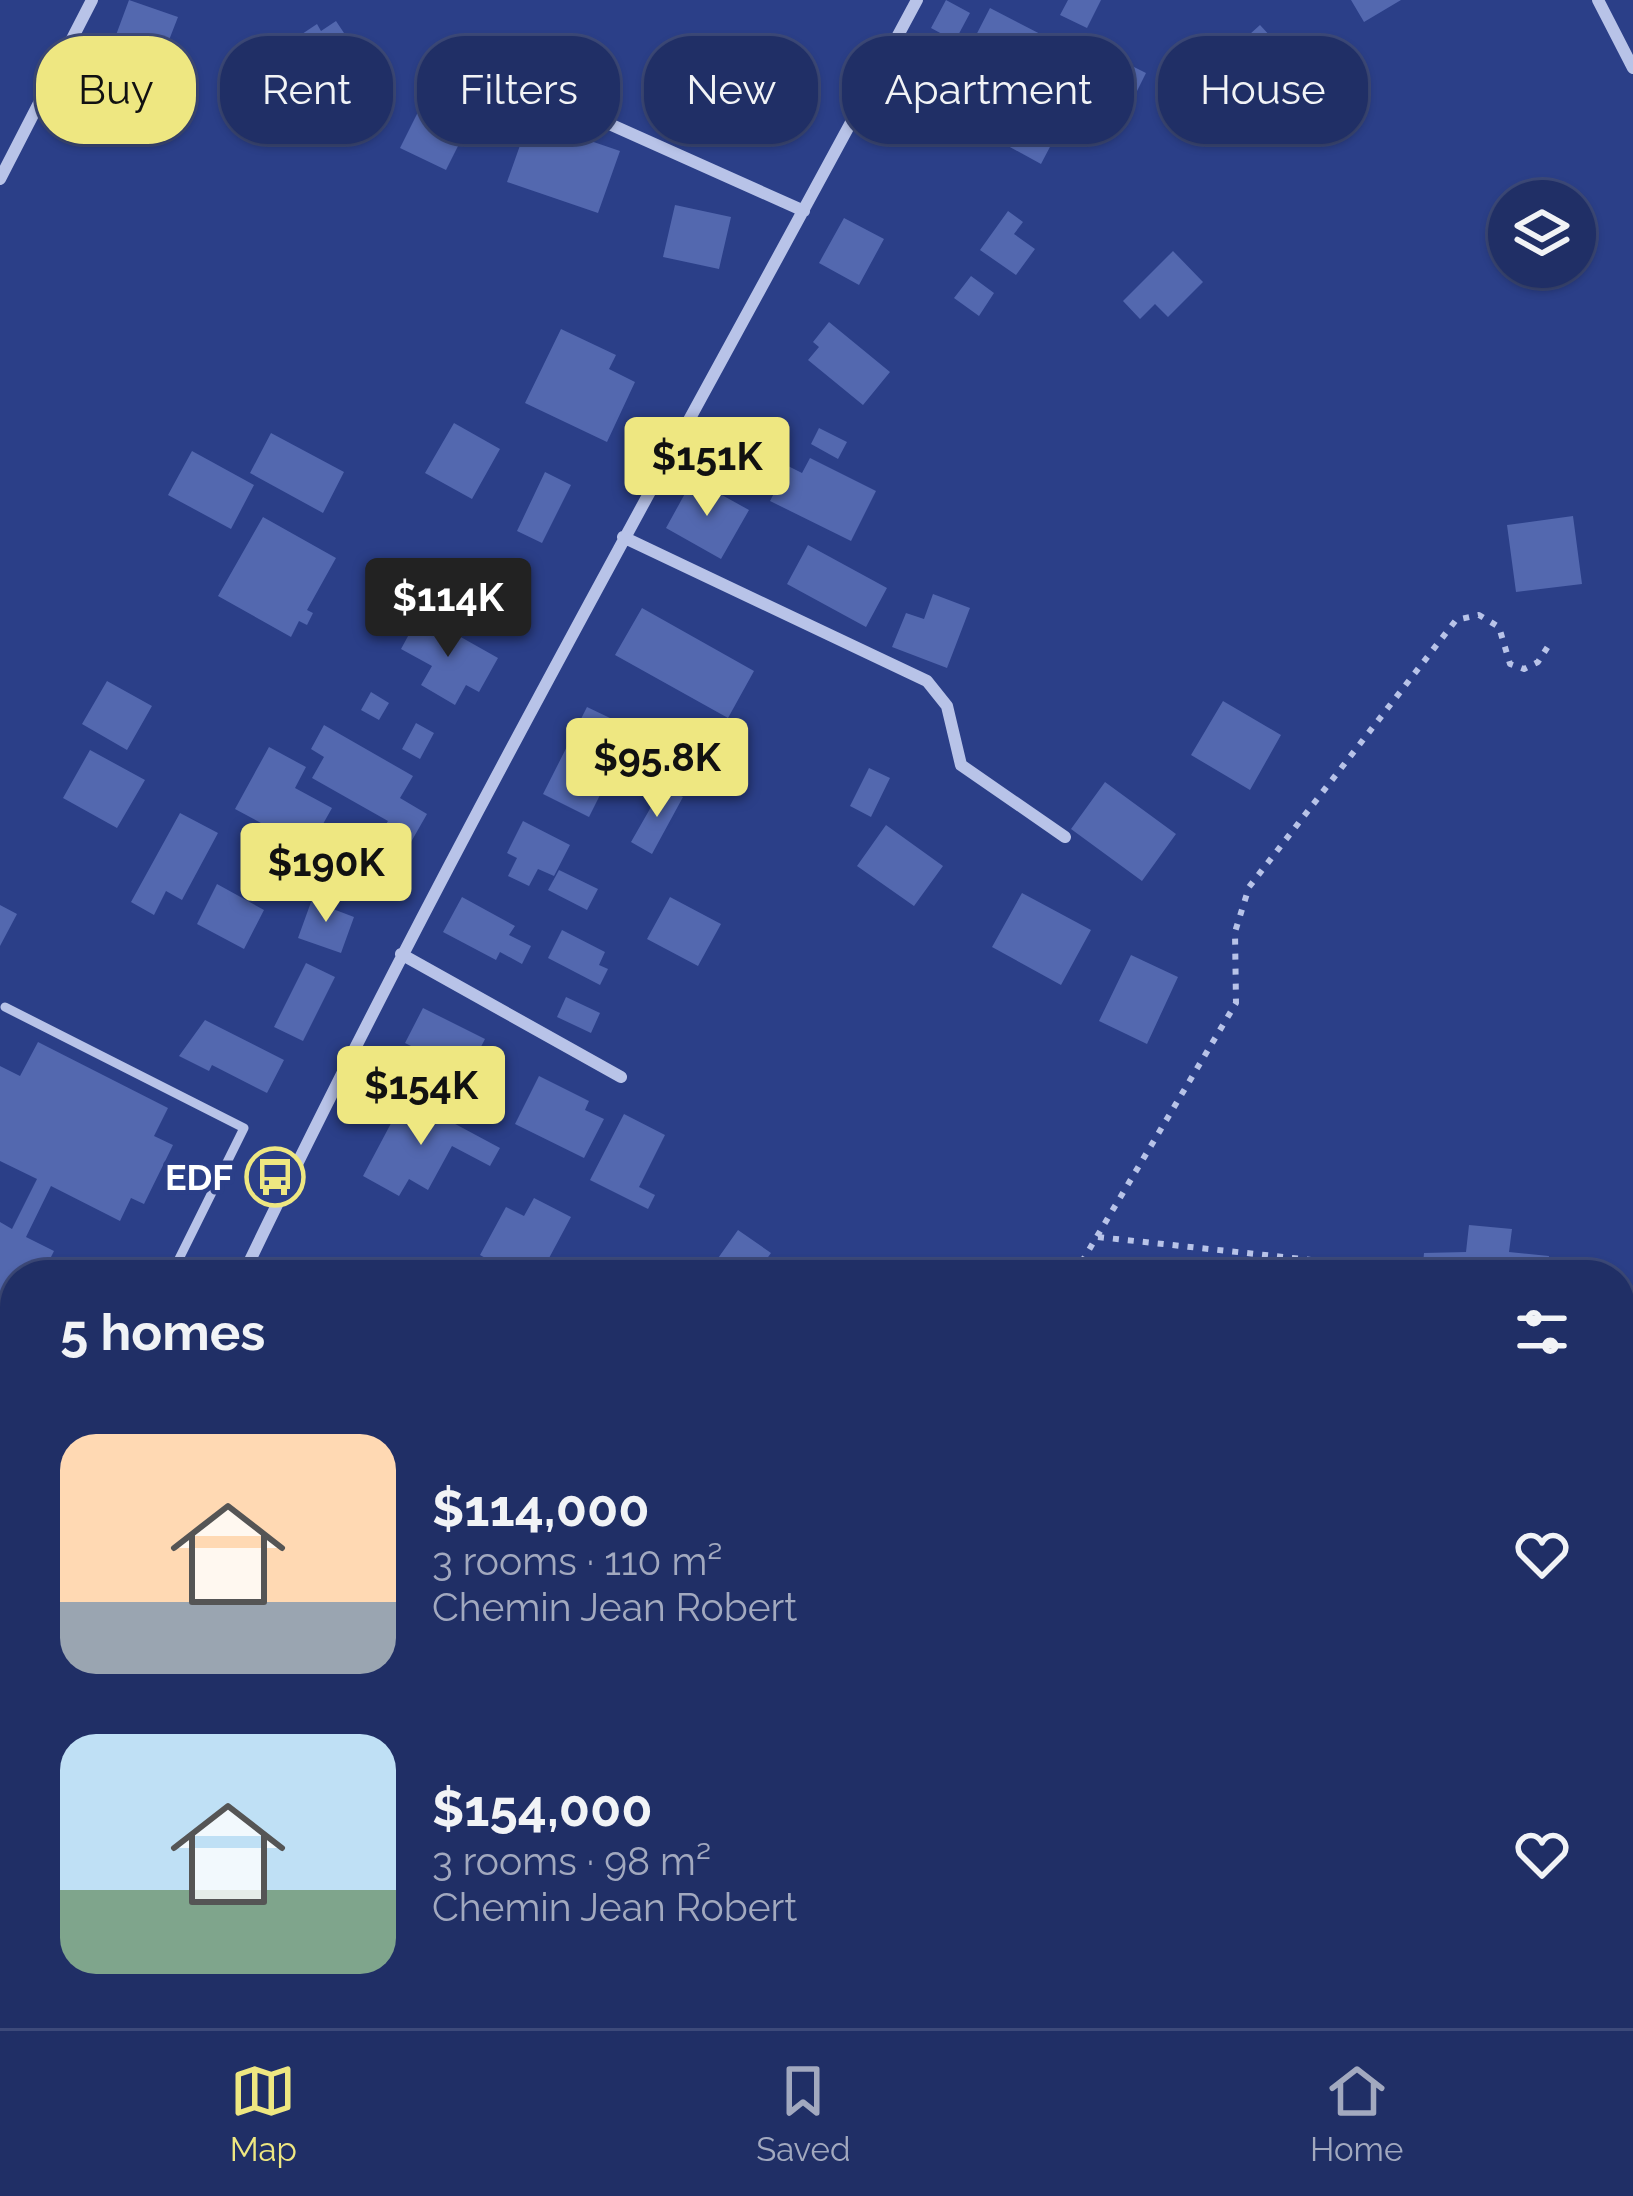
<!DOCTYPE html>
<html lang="en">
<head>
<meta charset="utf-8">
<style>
	body { margin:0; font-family:Raleway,sans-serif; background:#28376c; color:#f1f3f6; height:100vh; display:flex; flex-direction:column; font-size:45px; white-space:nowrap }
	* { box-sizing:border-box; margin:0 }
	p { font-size:39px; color:#a2a9bf }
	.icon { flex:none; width:66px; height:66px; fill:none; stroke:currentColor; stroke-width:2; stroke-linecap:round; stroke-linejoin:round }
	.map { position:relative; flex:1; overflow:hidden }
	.drawer { position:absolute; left:0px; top:1260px; width:1635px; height:768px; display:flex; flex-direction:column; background:#202f66; border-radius:48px 48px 0 0; box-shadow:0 3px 9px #0004,0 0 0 3px #3d4a7a }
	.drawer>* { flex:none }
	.guide { position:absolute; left:36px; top:36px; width:1563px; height:108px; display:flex; gap:24px }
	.tools { position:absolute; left:1488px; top:180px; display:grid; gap:24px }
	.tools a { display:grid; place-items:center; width:108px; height:108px; border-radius:50%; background:#202f66; box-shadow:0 3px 9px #0004,0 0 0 3px #3d4a7a; font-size:60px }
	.price { position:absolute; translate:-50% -102px; padding:0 27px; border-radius:12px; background:#eee781; color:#111; font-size:39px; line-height:78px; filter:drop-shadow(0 3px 6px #0008) }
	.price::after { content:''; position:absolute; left:50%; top:72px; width:36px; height:27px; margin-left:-18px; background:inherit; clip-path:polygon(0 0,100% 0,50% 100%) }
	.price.current { background:#222; color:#fff }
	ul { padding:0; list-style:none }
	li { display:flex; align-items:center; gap:36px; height:300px; padding:0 60px }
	li span { display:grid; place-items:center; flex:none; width:336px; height:240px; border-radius:36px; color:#555 }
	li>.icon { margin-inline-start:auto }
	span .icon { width:144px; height:144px; fill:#fffc; stroke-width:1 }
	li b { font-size:51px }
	h2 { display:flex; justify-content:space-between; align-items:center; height:144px; padding:0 60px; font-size:51px }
	.tag { padding:0 42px; border-radius:48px; background:#202f66; box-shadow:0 3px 9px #0004,0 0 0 3px #3d4a7a; font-size:42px; line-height:108px }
	.tag.current { background:#eee781; color:#111 }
	.tabs { display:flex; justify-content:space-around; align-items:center; height:168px; border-top:3px solid #3d4a7a; background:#202f66; font-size:33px; color:#a2a9bf }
	.tabs a { display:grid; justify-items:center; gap:6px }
	.tabs .current { color:#eee781 }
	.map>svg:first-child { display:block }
</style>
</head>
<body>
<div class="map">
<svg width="1633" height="2028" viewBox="0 0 1633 2028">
	<rect width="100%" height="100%" fill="#2b3f88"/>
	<!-- building -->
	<path fill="#5368af" d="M129,0l49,17 -21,54 -32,-12 -4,9 -15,-6z
		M946,0l24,13 -15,28 -24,-13z
		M1068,0h33l-14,28 -27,-13z
		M1351,0h50l-37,22z
		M990,8l93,48 -17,33 -9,-5 -26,48 21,11 -11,21 -42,-23 11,-22 -61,-31z
		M336,21l28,42 -25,16 10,15 -22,15 -43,-63 33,-22 4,7z
		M1260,25l39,42 -58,51 -13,-15 26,-24 -24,-27z
		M448,52l46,22 -48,96 -46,-22z
		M73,56l47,24 -17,35 -48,-25z
		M1126,63l20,10 -12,24 -20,-10z
		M529,120l91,31 -22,62 -91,-31z
		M675,205l56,12 -12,52 -56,-12z
		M1008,211l15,11 -9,12 21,15 -19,26 -36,-25z
		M844,218l40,21 -25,46 -40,-22z
		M1173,251l30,31 -35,35 -13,-13 -15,15 -17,-18z
		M971,276l23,17 -15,23 -25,-18z
		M829,322l61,50 -27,33 -55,-45 11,-13 -6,-5z
		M561,329l55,26 -7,14 26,13 -28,60 -82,-39z
		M454,423l46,26 -28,50 -47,-26z
		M819,428l28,14 -9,17 -27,-15z
		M271,433l73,39 -21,41 -73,-40z
		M192,451l62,34 -23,44 -63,-34z
		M810,458l66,33 -25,50 -81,-40 18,-35 14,7z
		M545,472l26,13 -29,58 -25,-12z
		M693,479l56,31 -28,49 -55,-31z
		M1573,516l9,68 -66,8 -9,-67z
		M263,517l73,41 -29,52 6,3 -6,12 -8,-4 -8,16 -73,-41z
		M808,545l79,43 -21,39 -79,-43z
		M933,594l37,14 -23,60 -55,-21 14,-34 18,6z
		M642,608l112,63 -26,47 -113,-63z
		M420,614l78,44 -19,34 -13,-7 -11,20 -34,-20 11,-19 -31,-17z
		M107,681l45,25 -25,44 -45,-26z
		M371,692l18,11 -10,17 -18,-10z
		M1223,701l58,34 -31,55 -59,-35z
		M587,707l46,22 -44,88 -46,-23z
		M416,723l18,10 -14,26 -18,-10z
		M324,725l89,51 -13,22 27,16 -16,28 -27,-15 4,-6 -76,-43 12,-21 -13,-8z
		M269,747l37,20 -11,21 37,20 -23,41 -74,-40z
		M90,750l55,30 -28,48 -54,-30z
		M869,768l21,10 -19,39 -21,-11z
		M1105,782l71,52 -34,47 -71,-52z
		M663,786l20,11 -31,57 -21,-12z
		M180,813l38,20 -36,67 -16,-9 -12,24 -23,-13z
		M523,821l47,24 -16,31 -16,-7 -9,17 -21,-10 9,-18 -10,-5z
		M886,825l57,41 -29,40 -57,-40z
		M559,870l39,19 -11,21 -39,-20z
		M217,884l47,26 -20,39 -47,-25z
		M315,891l14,5 -4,10 29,11 -13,36 -43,-15z
		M1022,893l69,37 -30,55 -69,-38z
		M462,897l53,29 -6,9 22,11 -9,18 -22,-12 -4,8 -53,-28z
		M670,897l51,27 -23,42 -51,-27z
		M0,905l17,9 -17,32z
		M562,930l43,22 -6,13 9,4 -8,16 -52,-27z
		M1131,955l47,22 -31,67 -48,-23z
		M306,963l29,14 -32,64 -29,-14z
		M566,997l34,16 -9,20 -34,-16z
		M423,1008l62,31 -18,35 -62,-31z
		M205,1020l79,40 -17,33 -55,-28 -3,6 -30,-15z
		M38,1042l130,66 -14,28 19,9 -29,59 -13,-6 -11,23 -69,-35 -25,51 28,14 -12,24h-27v92l-10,-5 -5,9v-149l12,7 25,-50 -37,-18v-95l20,10z
		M539,1076l50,25 -4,9 19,9 -20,39 -69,-34z
		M405,1097l95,51 -10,18 -38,-20 -24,44 -19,-11 -10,17 -36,-20z
		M624,1114l41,21 -26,52 16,8 -7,14 -58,-29z
		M534,1198l37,19 -31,58 -32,-11 -3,5 -25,-14 26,-48 18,9z
		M1469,1225l43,4 -3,23 40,4 -2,19h-125l2,-22 42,-1z
		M738,1230l33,23 -16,22h-19l-20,-14z
		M0,1543l15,7v51l-7,17 -8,-3z
		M3,1837l12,6v69l-15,-8z
		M0,1944l15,8v59l-15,-8z
		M18,2013h33l-8,15z"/>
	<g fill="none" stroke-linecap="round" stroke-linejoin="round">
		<!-- path -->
		<path stroke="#b8c3e8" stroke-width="6" stroke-dasharray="6 9" stroke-linecap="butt" d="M1098,1237l241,26
			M1074,1275l162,-272 -1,-71 14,-45 207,-267 23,-5 20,12 11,37 14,5 14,-7 14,-22
			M758,2013l3,15
			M1588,2013l1,15
			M255,2028l8,-15"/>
		<!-- lane -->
		<path stroke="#b8c3e8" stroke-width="9" d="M5,1007l239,121 -73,147
			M0,1640l15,7"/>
		<!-- street -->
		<path stroke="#b8c3e8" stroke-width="12" d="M1598,0l35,68
			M558,101l246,110
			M0,179l92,-179
			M623,537l304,144 20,25 14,59 104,72
			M401,954l220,123
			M243,1275c208,-434 447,-851 674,-1275
			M0,1523l15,7
			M1620,1540l13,-47
			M0,1761l15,-31
			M1343,2028l8,-15"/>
	</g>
	<!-- icons -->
	<defs>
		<symbol id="bus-ring" viewBox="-11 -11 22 22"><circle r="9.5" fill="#2b3f88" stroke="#eee781" stroke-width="1.5"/><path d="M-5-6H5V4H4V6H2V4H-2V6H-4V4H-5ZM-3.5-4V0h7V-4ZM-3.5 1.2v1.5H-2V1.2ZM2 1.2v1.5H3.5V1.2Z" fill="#eee781"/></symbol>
	</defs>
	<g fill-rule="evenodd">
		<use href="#bus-ring" x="242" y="1144" width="66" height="66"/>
	</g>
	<g text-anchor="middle" stroke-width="9" stroke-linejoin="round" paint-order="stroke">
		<!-- poi labels -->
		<g font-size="36" font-weight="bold" fill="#fff" stroke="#2b3f88" text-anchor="end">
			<text x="233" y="1190">EDF</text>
		</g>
	</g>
</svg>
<div class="tools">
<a><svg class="icon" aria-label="layers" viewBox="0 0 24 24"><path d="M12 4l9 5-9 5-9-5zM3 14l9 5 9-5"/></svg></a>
</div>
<b class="price" style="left:707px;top:519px">$151K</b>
<b class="price current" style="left:448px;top:660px">$114K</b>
<b class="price" style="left:657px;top:820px">$95.8K</b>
<b class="price" style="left:326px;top:925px">$190K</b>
<b class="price" style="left:421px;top:1148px">$154K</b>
<div class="guide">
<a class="tag current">Buy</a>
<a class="tag">Rent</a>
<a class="tag">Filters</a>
<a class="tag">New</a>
<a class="tag">Apartment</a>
<a class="tag">House</a>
</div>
<section class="drawer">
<h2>5 homes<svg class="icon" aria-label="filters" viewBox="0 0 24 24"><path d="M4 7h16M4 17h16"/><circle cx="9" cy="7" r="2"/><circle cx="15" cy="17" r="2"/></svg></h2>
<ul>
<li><span style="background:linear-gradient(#ffd9b3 70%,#9aa5b1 0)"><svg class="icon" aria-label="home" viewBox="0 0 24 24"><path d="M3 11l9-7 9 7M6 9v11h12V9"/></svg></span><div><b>$114,000</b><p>3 rooms · 110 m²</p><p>Chemin Jean Robert</p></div><svg class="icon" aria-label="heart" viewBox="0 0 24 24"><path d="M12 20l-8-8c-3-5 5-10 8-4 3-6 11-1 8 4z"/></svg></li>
<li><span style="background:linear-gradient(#bfe0f5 65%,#7fa58c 0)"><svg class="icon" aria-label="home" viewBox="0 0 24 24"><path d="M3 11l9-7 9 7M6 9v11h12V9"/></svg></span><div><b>$154,000</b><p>3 rooms · 98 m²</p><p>Chemin Jean Robert</p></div><svg class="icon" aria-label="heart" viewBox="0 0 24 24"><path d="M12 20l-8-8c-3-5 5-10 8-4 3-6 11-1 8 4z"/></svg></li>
</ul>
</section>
</div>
<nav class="tabs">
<a class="current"><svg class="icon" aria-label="map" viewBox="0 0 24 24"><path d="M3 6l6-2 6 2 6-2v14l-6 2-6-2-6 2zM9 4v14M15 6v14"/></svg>Map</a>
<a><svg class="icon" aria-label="saved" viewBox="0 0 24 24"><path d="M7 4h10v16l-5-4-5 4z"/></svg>Saved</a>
<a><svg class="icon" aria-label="home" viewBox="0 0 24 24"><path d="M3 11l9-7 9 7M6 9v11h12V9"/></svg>Home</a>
</nav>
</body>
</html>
